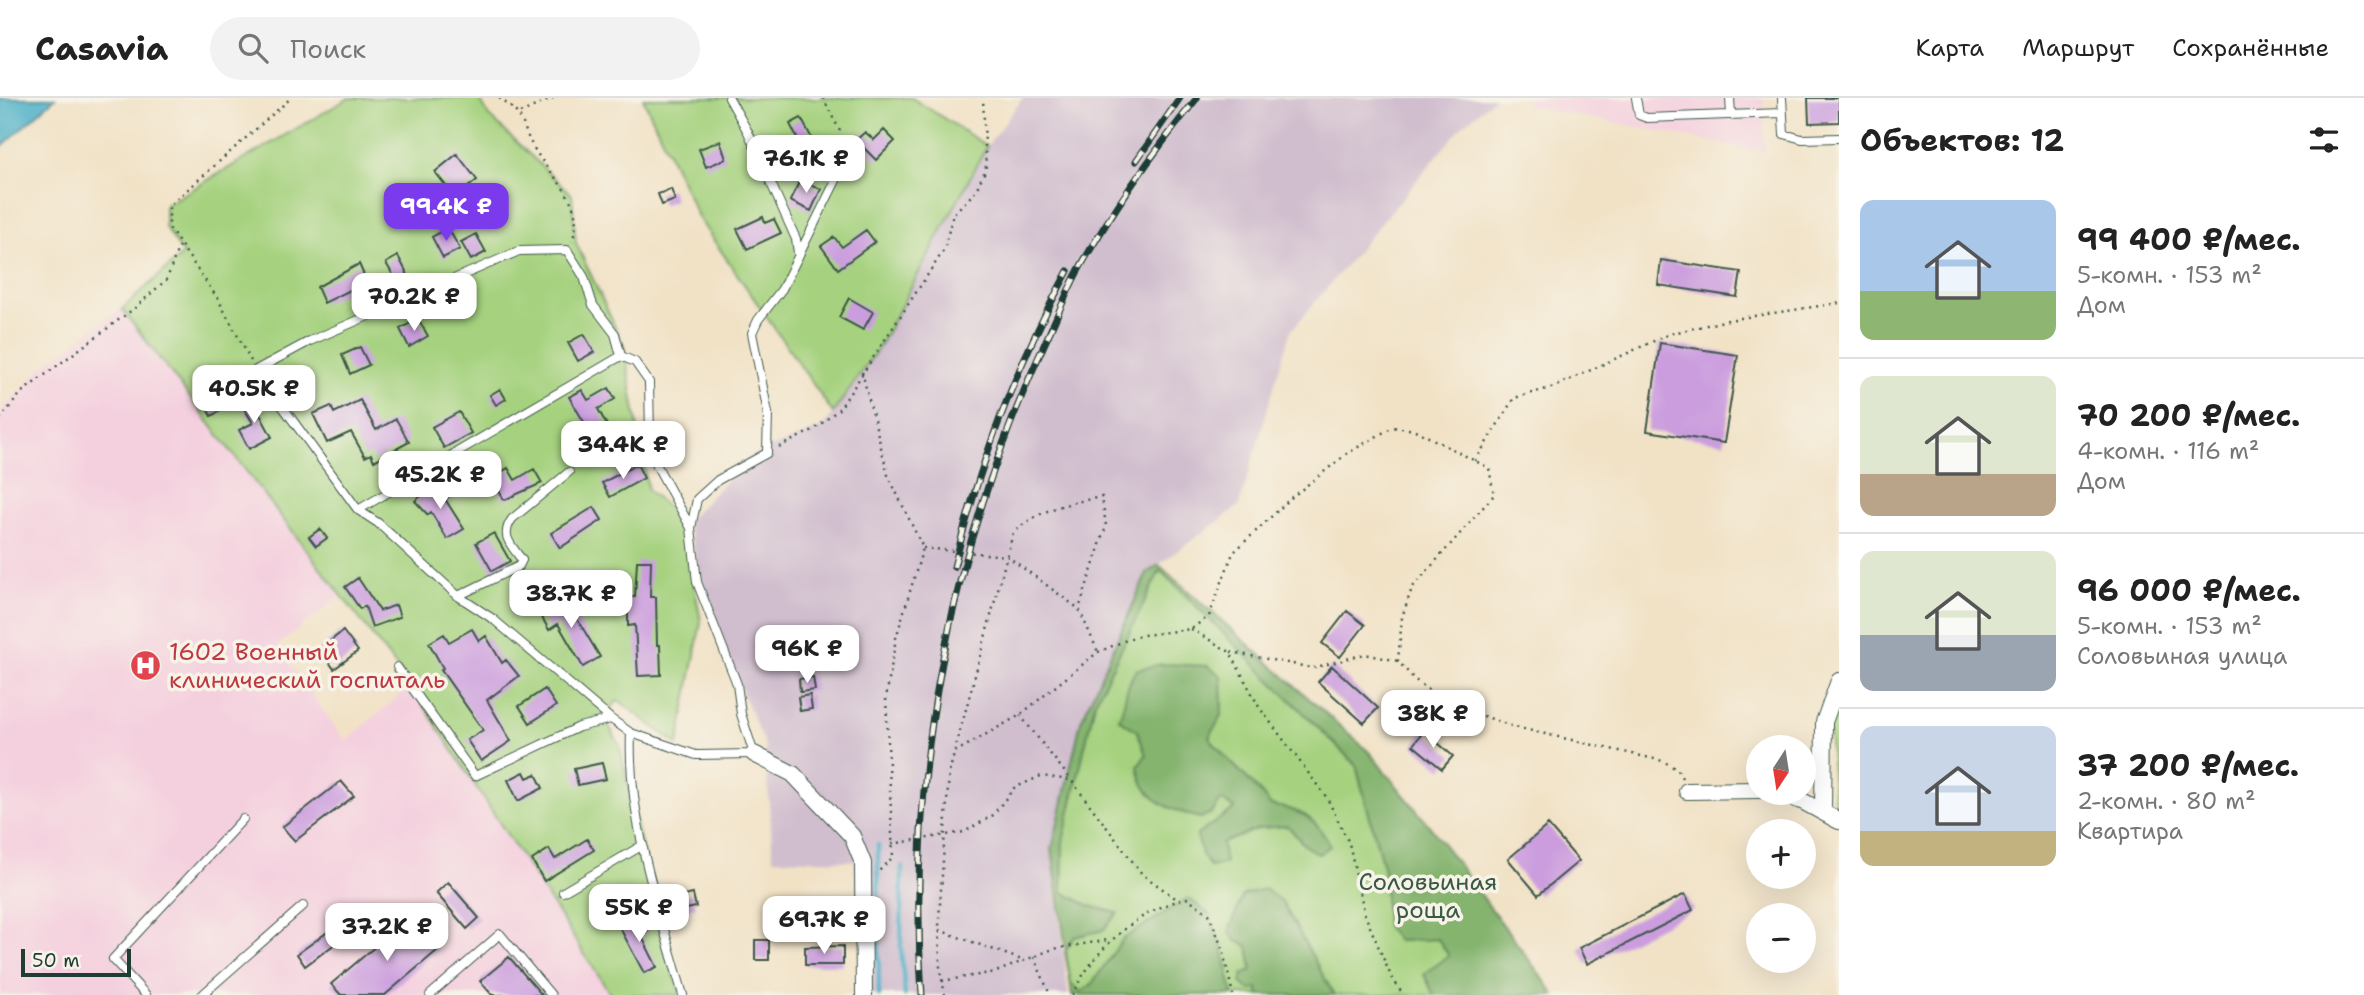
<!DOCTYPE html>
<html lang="ru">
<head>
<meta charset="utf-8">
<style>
	body { margin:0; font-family:"Shantell Sans",sans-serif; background:#f2f2f2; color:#222; height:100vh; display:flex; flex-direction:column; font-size:26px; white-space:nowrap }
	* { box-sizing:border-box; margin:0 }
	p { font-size:23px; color:#767676 }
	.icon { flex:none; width:38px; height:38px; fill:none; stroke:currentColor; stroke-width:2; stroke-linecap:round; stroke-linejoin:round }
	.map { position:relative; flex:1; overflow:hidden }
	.panel { display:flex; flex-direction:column; background:#fff; width:525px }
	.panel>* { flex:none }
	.needle { width:46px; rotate:192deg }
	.buttons { position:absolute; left:1746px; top:637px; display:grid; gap:14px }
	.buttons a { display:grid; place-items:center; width:70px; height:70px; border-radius:50%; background:#fff; box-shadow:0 7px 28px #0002; font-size:35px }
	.scale { position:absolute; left:21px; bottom:18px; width:110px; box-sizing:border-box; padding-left:7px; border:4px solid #1f3d34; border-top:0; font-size:19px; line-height:24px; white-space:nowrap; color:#1f3d34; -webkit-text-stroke:5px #f7f3e8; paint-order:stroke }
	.price { position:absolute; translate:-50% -60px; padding:0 16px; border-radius:14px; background:#fff; color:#222; font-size:23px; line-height:46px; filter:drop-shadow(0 2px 4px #0008) }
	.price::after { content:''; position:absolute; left:50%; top:42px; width:21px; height:16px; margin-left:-10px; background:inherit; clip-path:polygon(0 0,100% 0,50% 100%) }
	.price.on { background:#7c3aed; color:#fff }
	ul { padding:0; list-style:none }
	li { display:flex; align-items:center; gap:21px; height:175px; padding:0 21px }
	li+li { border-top:2px solid #e0e0e0 }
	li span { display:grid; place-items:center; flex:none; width:196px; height:140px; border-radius:14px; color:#555 }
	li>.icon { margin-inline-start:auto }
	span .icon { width:84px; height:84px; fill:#fffc; stroke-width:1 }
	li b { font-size:30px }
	h2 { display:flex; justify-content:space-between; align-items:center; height:84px; padding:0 21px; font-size:30px }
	header { display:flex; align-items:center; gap:42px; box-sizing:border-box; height:98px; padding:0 35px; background:#fff; border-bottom:2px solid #e0e0e0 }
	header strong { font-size:33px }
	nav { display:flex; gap:38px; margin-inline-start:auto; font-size:24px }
	.search { width:490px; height:63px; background:#f2f2f2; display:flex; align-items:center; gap:18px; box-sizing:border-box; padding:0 24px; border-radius:38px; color:#767676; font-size:26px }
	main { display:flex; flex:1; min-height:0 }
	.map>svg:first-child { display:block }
</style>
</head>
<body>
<header>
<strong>Casavia</strong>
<div class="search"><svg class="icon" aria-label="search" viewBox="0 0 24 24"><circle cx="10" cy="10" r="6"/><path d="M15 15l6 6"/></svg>Поиск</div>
<nav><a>Карта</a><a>Маршрут</a><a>Сохранённые</a></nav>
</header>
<main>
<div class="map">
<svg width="1839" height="897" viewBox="0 0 1839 897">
	<rect width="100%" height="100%" fill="#f7f3e8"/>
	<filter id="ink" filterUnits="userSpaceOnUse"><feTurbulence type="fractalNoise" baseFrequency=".0143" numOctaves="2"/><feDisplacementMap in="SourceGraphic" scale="14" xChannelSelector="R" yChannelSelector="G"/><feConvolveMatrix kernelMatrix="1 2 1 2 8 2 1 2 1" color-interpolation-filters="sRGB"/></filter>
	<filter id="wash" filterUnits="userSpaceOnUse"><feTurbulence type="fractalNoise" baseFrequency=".00686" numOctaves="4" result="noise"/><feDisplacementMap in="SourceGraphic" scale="28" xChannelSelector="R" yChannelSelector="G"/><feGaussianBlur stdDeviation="1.57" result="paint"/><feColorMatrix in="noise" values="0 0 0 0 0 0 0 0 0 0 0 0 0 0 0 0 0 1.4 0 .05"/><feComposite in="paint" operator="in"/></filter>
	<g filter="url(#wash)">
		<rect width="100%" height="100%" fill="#f1e2c6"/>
		<!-- built -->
		<path fill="#f4cfde" d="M1529,0h234l1,54 -239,-47z
			M121,211l220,286 -64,51 68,95 66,-55 200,309h-611v-583l44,-47z"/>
		<!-- industrial -->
		<path fill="#d0bdce" d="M1023,0h472l-33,28 -172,206 -51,174 -92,67 -66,148 -29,128 16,146h-204l-9,-134 -82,-2 -8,-114 -54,-125 -24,-99 63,-64 74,-31 55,-79 108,-201z"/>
		<!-- green -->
		<path fill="#a6d27f" stroke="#62885a" stroke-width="2" fill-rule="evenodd" d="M349,0h130l10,18 83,79 4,48 48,103 24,144 34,30 19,102 -23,123 -60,-45 -14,17 15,27 44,200 18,51h-70l-200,-309 -289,-377 61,-55 -18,-27v-22z
			M643,0h269l75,48 -108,201 -46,66 -134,-194z
			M1160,472l196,195 28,105 2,56 12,15 40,-2 11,17 -25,18 10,21h-100l-52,-93 -39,-7 -14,36 7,10 12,4 11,50h-26l-10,-45 -100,-11 -32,46 -10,7 -10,-9 -6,-32 9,-14 29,-7 15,-17 -28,-7 -28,-14 1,-51 32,-139zM1161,566l47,2 13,10 1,39 -13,22c19,26 43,42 61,68 32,5 45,11 60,41l-11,8 -14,-8 -17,-20 -28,2 -38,15v-24l13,-10 -14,-9 -9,13 -66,-58 -9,-25 -17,-11 6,-16z
			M1839,589v120l-5,-6 -5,-72z"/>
		<!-- forest -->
		<path fill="#84b46e" stroke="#527851" stroke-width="2" d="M1159,467l210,187 63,77 123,166h-121l-10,-21 25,-18 -11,-17 -40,2 -12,-15 -2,-56 -28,-105 -196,-195 -65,132 -32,139 -1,51 28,14 28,7 -15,17 -29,7 -9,15 6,31 10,9 10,-7 32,-46 65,-41 21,16 14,36 10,45h-161l-20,-146 29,-128 66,-148z
			M1161,566l47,2 13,10 1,39 -13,22c18,26 43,42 61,68 32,6 45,11 60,41l-11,8 -14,-8 -17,-20 -28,2 -38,15 3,20 -15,4 -8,-13 -5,-19 38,-27 -14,-8 -9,13 -12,5c-31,-9 -57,-17 -62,-52l8,-11 -9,-24 -18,-12c7,-17 6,-33 17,-49z
			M1264,791l18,13 52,93h-75l-1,-6 -10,1 -7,-8 2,-8 9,-4 -4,-24 -12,-5 -7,-10 14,-36z"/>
		<!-- water -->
		<path fill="#49aec8" stroke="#34767e" stroke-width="2" d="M0,0h55l-55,50z"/>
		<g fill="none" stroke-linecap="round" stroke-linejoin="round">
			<!-- stream -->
			<path stroke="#49aec8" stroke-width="4.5" d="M878,747l1,150
				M902,769l-1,82 4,46"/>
		</g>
		<g id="blocks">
			<!-- building -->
			<path fill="#cb9dde" d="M1808,0h31v24l-30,1z
				M801,20l16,30 -12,6 -15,-30z
				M884,32l11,11 -19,19 -20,-20 9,-8 9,8z
				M720,43l6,18 -20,8 -7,-18z
				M457,56l20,26 -22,17 -20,-25z
				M800,82l21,9 -10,22 -21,-10z
				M671,91l4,11 -13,5 -4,-11z
				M763,119l2,6 9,-4 7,14 -34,16 -10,-20z
				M448,130l12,21 -17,9 -11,-21z
				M866,132l9,12 -37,27 -17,-23 13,-9 8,10z
				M476,136l10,18 -15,8 -10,-18z
				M398,158l12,23 -27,17 -7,-12 17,-9 -7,-12z
				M1661,162l80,12 -4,25 -79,-12z
				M359,166l8,18 -43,21 -7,-16z
				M849,200l24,14 -10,18 -24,-13z
				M418,221l10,17 -19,11 -9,-18z
				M584,236l10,18 -16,9 -10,-18z
				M1660,245l78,12 -14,88 -77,-12z
				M360,249l9,18 -19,9 -8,-19z
				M222,287l10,19 -21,12 -10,-19z
				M609,290l6,11 -17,10 16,29 28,-3 1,15 -47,8 -2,-15 -9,5 -11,-20 10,-6 -15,-25 13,-7 6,10z
				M500,291l6,10 -10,6 -6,-10z
				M249,296l23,43 -23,12 -10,-19 14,-7 -14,-23z
				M360,302l16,30 20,-11 13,23 -35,19 -3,-7 -6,3 -14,-25 -24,11 -14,-29 18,-8 3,7z
				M459,314l12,21 -27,15 -12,-21z
				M637,366l7,14 -34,19 -8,-14z
				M508,370l7,12 19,-11 8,14 -38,17 -12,-22z
				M435,385l13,14 -3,2 19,30 -17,10 -16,-27 -3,3 -13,-14z
				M594,409l8,13 -42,28 -9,-15z
				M320,431l7,9 -11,8 -7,-9z
				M494,435l16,28 -18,10 -16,-28z
				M637,463h14l-1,36h6l1,48h3l1,30 -23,1 -3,-51 -7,1v-29h7z
				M358,480l22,33 16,-6 4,12 -28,10 -7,-21 -5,3 -15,-22z
				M557,503l4,7 11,-6 8,13 -4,2 24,40 -17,10 -25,-43 -9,6 -10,-18z
				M1347,513l18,14 -25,32 -18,-14z
				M472,531l7,12 7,-5 16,27 4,-3 13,16 -32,24 24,41 -30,20 -14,-21 16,-10 -42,-60 2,-2 -14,-25 15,-9 5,8z
				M343,533l15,20 -24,18 -14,-20z
				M792,533l10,26 -16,6 -10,-26z
				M1332,568l46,42 -14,15 -46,-41z
				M813,579l2,13 -15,2 -1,-13z
				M545,591l11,17 -26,17 -11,-17z
				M810,597l2,14 -12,2 -2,-14z
				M1424,633l29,25 -11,13 -29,-24z
				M602,665l4,16 -28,6 -4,-16z
				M524,674l3,6 9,-4 7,14 -25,13 -10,-21z
				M341,683l13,15 -59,45 -13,-14z
				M1548,727l31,36 -41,34 -30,-36z
				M587,741l7,11 -50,31 -12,-21 17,-11 6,10z
				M448,784l31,36 -12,11 -31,-36z
				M693,796l3,13 -19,4 -3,-13z
				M1685,796l8,16 -106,54 -8,-16z
				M410,819l28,33 -53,45h-44l-10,-11z
				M642,820l6,13 -7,4 16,32 -13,6 -24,-45z
				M343,823l8,11 -46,34 -8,-12z
				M755,842h14v20h-14z
				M843,848v19h-38v-18z
				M509,859l33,38h-50l-12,-14z"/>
		</g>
	</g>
	<g filter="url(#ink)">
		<use href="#blocks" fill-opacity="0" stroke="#3e564a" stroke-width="2"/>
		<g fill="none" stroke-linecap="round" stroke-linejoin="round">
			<defs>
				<path id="service" d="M729,0l19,34 48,107 2,14
					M1636,0l3,17 8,3 135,-5
					M1730,0l1,17
					M1782,0l2,36 18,5 37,-1
					M567,152l17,27 9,28 22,29 6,22 14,6 14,20 1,56 7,28 34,62 6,54 40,102 4,30 13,40 -58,1 -65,-22 -20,-14 -118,-100 -35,-23 -80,-73 -20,-13 -102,-140 54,-29 209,-90z
					M358,412l263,-154
					M691,430l6,-29 21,-19 49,-27 1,-40 -16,-80 6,-13 24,-31 68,-137 -4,-8
					M458,498l61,-30 3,-6c-11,-15 -22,-24 -10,-41l57,-47
					M397,569l78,109 104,-49 32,-8
					M631,635c-4,85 29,181 52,262
					M563,794l80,-47
					M146,897l-33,-36 130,-140
					M202,897l101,-89
					M430,897l70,-61 51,61"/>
				<path id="minor" d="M754,656l39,20 59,62 11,27 1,132
					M1687,693l72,-1
					M1778,695l26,9 35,19
					M1823,713l1,-89 15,-41"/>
			</defs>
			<!-- service casing -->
			<use href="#service" stroke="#3e564a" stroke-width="10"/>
			<!-- minor casing -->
			<use href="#minor" stroke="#3e564a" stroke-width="18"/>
			<!-- path -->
			<path stroke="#3e564a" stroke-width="2.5" stroke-dasharray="2 5" stroke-linecap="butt" d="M499,0c31,22 19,24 36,52 18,30 52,53 37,91
				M823,0l19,37
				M520,15l33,-15
				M251,263l-33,-62 -49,-71v-22l122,-108
				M862,274l26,103 35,73 -27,90 -10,60 7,159 -15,15
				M0,321l22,-27 114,-85 31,-28 12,-34
				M779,349l36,-18 25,-21 104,-158 9,-36 22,-22 11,-23 -3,-71
				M1475,363l39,-63 40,-11 115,-53 59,-14 111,-17
				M923,450l84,8 72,53 19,43
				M1191,531l39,23 29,55 68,91 22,45 16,72 25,59 13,21
				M1231,554l82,16 52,-14 33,7
				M1020,617l51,65
				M955,654l65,-37 78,-63 38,-16 55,-7 18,-13 24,-63 59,-56 56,-44 45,-26 22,3 74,38 5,27 -82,93 -10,29 -4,44 16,18 32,24 69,24 148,34 15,9 4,8
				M892,746l72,-12 28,-16 22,-28 27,-12 30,4 71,94 36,26
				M939,832l83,30
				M1034,859l16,38
				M942,883l54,-9 57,-23 55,-9
				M945,897l-5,-26 -1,-50 10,-146 64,-240c26,-24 55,-30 89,-36l4,29 -27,83
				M1072,897c23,-47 65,-85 116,-97l21,16 14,36 10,45"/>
			<!-- service -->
			<use href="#service" stroke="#fff" stroke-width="8"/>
			<!-- minor -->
			<use href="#minor" stroke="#fff" stroke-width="16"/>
			<defs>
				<path id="rail" d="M1136,63l44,-63
					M954,469c25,-102 63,-204 114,-296
					M922,897c-16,-223 29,-448 122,-650 11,-24 21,-49 33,-72 34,-62 76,-120 120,-175"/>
			</defs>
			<!-- rail casing -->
			<use href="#rail" stroke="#1f3d34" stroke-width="7"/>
			<!-- rail -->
			<use href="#rail" stroke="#f7f3e8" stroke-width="4.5" stroke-dasharray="13" stroke-linecap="butt"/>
		</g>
	</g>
	<!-- icons -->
	<defs>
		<symbol id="hospital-disc" viewBox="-11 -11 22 22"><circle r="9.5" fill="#e0444e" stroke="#f7f3e8"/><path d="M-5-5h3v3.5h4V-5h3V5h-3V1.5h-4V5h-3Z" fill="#fff"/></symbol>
	</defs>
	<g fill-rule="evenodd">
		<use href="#hospital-disc" x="128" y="550" width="35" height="35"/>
	</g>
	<g text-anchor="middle" stroke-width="7" stroke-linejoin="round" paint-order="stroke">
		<!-- health labels -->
		<g font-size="24" fill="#be3a42" stroke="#f7f3e8" text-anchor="start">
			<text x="169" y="562">1602 Военный<tspan x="169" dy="28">клинический госпиталь</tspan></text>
		</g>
		<!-- park labels -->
		<g font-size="24" fill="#3a5b43" stroke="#f7f3e8">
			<text x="1428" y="792">Соловьиная<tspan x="1428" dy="28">роща</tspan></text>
		</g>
	</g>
</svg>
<div class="buttons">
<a><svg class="needle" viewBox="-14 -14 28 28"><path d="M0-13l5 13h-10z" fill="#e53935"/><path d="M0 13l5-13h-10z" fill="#767676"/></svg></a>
<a>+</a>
<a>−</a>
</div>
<div class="scale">50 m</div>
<b class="price" style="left:806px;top:97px">76.1K ₽</b>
<b class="price on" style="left:446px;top:145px">99.4K ₽</b>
<b class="price" style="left:414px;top:235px">70.2K ₽</b>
<b class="price" style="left:254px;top:327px">40.5K ₽</b>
<b class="price" style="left:623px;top:383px">34.4K ₽</b>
<b class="price" style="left:440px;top:413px">45.2K ₽</b>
<b class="price" style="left:571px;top:532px">38.7K ₽</b>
<b class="price" style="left:807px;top:587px">96K ₽</b>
<b class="price" style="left:1433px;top:652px">38K ₽</b>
<b class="price" style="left:639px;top:846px">55K ₽</b>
<b class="price" style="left:824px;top:858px">69.7K ₽</b>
<b class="price" style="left:387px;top:865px">37.2K ₽</b>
</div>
<section class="panel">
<h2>Объектов: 12<svg class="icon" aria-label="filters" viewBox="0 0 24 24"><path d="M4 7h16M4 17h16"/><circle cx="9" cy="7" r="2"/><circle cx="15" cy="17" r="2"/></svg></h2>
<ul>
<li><span style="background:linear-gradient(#a9c7e8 65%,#8fb573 0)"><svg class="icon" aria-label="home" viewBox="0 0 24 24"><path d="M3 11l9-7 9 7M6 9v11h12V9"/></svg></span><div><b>99 400 ₽/мес.</b><p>5-комн. · 153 m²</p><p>Дом</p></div></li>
<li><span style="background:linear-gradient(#dfe7d0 70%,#b9a48a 0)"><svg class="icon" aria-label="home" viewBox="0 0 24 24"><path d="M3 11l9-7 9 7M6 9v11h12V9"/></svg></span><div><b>70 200 ₽/мес.</b><p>4-комн. · 116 m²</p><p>Дом</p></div></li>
<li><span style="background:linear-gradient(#dfe7d0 60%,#9aa5b1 0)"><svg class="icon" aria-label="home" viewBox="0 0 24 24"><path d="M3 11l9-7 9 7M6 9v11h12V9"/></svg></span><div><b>96 000 ₽/мес.</b><p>5-комн. · 153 m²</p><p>Соловьиная улица</p></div></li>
<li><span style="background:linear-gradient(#c9d6e8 75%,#c2b280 0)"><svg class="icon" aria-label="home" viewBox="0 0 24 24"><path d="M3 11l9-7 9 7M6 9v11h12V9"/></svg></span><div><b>37 200 ₽/мес.</b><p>2-комн. · 80 m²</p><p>Квартира</p></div></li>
</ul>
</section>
</main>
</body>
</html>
